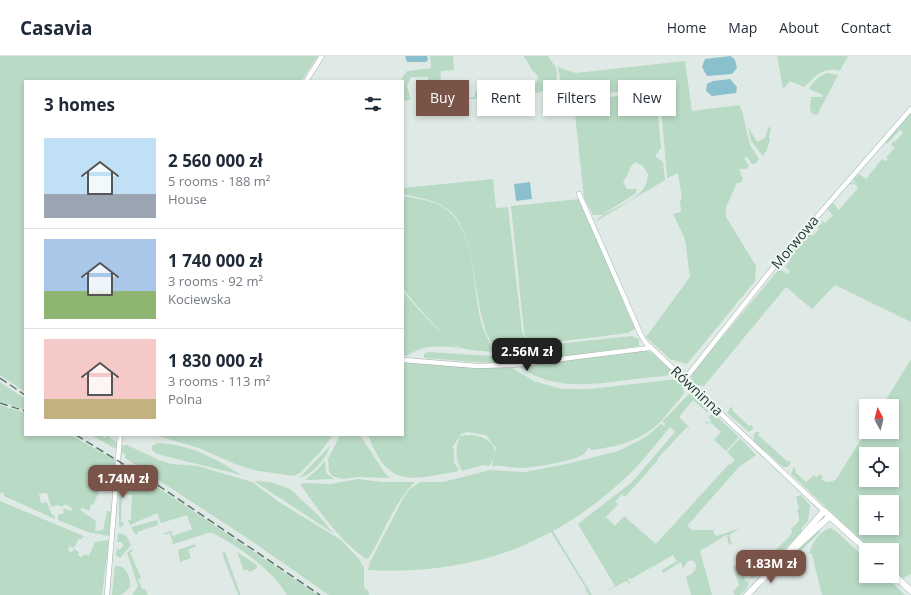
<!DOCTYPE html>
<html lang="en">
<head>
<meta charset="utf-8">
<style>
	body { margin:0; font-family:"Open Sans",sans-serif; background:#f6f6f7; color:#1f2937; height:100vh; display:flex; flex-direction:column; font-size:15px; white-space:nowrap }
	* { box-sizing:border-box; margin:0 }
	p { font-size:13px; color:#747a83 }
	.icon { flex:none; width:22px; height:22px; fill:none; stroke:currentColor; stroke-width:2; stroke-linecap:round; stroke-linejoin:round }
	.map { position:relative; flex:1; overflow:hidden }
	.details { position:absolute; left:24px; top:24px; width:380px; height:356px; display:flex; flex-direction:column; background:#fff; border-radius:0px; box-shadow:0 2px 6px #0003 }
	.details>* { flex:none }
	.top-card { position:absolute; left:416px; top:24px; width:380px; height:36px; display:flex; gap:8px }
	.needle { width:26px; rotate:353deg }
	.buttons { position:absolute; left:859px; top:343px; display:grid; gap:8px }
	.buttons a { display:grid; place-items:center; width:40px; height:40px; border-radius:0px; background:#fff; box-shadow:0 2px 6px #0003; font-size:20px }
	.price { position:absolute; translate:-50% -34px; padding:0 9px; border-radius:8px; background:#7a5348; color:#fff; font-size:13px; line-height:26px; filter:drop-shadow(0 1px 2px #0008) }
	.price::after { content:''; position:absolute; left:50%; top:24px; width:12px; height:9px; margin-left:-6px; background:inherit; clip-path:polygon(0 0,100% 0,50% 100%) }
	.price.selected { background:#222; color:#fff }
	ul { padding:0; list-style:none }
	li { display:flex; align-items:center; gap:12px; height:100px; padding:0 20px }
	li+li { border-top:1px solid #e0e1e3 }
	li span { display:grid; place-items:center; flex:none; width:112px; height:80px; border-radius:0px; color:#555 }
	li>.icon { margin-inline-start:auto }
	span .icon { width:48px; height:48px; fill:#fffc; stroke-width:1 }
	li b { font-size:17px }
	h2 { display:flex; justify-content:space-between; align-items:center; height:48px; padding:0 20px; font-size:17px }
	.pill { padding:0 14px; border-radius:0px; background:#fff; box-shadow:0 2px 6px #0003; font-size:14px; line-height:36px }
	.pill.selected { background:#7a5348; color:#fff }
	header { display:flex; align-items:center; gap:24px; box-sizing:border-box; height:56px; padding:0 20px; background:#fff; border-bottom:1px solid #e0e1e3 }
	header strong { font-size:19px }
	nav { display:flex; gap:22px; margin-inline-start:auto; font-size:14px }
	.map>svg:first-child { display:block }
</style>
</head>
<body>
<header>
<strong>Casavia</strong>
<nav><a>Home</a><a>Map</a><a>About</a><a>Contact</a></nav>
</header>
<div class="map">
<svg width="911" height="539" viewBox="0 0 911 539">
	<rect width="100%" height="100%" fill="#dfeae6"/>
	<!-- green -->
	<path fill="#b9dac4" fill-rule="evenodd" d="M0,0h318l-17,25h-276v311l-25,-17z
		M430,0h23l1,14 -13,1 -2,28h-10l-1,-22h-17l-4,9 4,14 -8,1v-20h-3l7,-10 24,-3z
		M524,0h24c2,4 7,9 8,13 12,33 -72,29 -89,30l8,-3v-4l3,-1 4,7 47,-10 8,-7 1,-5 -6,-6z
		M777,0h71l-8,15c-17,-5 -24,5 -36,16l-14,-6 -7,8z
		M685,5l7,50 47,-6 3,6 8,34 9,14 -4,5h-3l-5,-7 -3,1 5,8 -3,3h-7l4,10 -3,4h-3l-11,24v10l30,49 -1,15 -68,83 -17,-5 -24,-22 44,-60 -5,-38 -12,-25 8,-2 -1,-12 2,-1 -4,-26 -11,5 -6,-72 -3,-8 -9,-5 -18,-2 -40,3 -15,7c22,1 65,-16 81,4l4,43 -6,8 8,6 2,18 -70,42c16,-18 52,-19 53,-48l-5,-8 -8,-4c-7,5 -6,14 -12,20l4,7h10l-2,5 -33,21h-9l-9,-17 -11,-103 -2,2 -13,3 -3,-3 1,-3 6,-1 -4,-26 18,6z
		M827,17l11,2 -21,40 -4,-1c-5,-5 -2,-10 -2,-17h11l1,-2 -14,-6c3,-7 11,-14 18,-16z
		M911,55v211l-76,-37 -23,24 -26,-22 -82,99 -10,-1 -3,-7 2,-6 86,-103 9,5 2,-4 -5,-3 5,-6 -3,-2 22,-25 4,2 6,-7 -2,-2 4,-3 1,-3 3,2 8,-8 -5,-5 2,-6 3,-1 6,7 19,-22 -4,-5 -2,2 -2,-2 5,-1 -2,-2 6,-6 7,5 16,-20 4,2 2,-2 -2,-2 9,-9 -4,-3 3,-4 1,1 8,-9 -3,-3 -13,14 -2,-3z
		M769,70l2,4 -2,7 1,2 -3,11 -4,6 -12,-15 -3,-14 9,15 8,-4z
		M493,123l3,29 12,-1 14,124 5,11 10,4 95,-10 7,3v7l-116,16c-60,0 -35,-116 -72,-150 -13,-12 -32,-14 -48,-18v-6z
		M403,140c11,2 25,4 36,9 37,18 33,78 41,113 3,12 9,24 15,34 -11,-1 -22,-1 -34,-4 -9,-2 -52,-50 -58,-60z
		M580,143l55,130 -7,4 -89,11c-9,-2 -13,-4 -15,-12l-13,-126z
		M403,236l27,30 28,26c-13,-2 -25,-3 -38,1 -7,2 -10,7 -17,7z
		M646,294l8,4 18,17v3c-11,4 -25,3 -37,5 -39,5 -81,13 -115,-12z
		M428,296l65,4 8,2 2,4 -2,2 -77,-6v-4z
		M911,303v215l-7,4 -4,-1 -8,-7v-20h-21l-80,-76 3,-7 2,3 -1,2 11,10 8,-7 3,2 2,-3 4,2 -2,3c6,4 11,4 16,-1l29,-47 26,1v-26h-10zM866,398h26v26h-26zM866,446h26v26h-26z
		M407,306l103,5 24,14 27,8h29l87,-10 6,2 4,4 -4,4 1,5 -9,10 -2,-3 2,4c-5,4 -8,10 -12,14 -19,21 -46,28 -72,31l-2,-3c-3,3 -2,4 -5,7 -10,7 -51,14 -64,14 -9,0 -18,-3 -28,-2l4,-18 -10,-13 -19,-3 -6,2 -9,14 2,1v14l5,6 -3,3c-29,3 -58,17 -77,-14 -4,-7 -8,-15 -11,-23h35v-71z
		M0,326l25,17v11l-25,-9z
		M691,336l18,14 -1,7 -15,-13 -14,17 12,12 -4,-2 -30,32 1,1 -33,37 -3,-3 -7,8 3,2 -12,13 9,9 9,-10 32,28 73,-80 1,1 4,-4v-2l-7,-7 13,-14 16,17 -17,12 -52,59 5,4h22l-1,3 4,3 23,-8 -11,7 3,9 -3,1 -2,-9 1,-1h-2l-26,16 12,44h-21l-5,-18c7,-3 15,-10 6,-17l-5,2 -4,7 -2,-7 -18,11 -1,-3 15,-9 -4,-6 -42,24 -2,-1 -1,2 3,5 -5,-4 -26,14 15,-9 -37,-62 54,-42 43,-50 -5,-5c-10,12 -19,24 -30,36 -25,27 -55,50 -87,68l39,64h-3l-4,-6 1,-1 -35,-56c-12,6 -24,12 -36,17 -48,18 -96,24 -147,21l2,-8 34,-65 6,-8 10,-7h23l47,-12 35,2 46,-9 47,-12 28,-14 15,-13 3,2 1,-3 -3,-1z
		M0,349l25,8v22h45l46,25 -3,25 -10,-2 -10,22 -2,-1 -2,7 -7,-3 -2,2 16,11 -1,10 8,-1 4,-19h4l-2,25 -21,-4 -30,-12v-5l6,-2 -1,-5 8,3 1,-3 -7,-4 -3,3 -4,-2 -7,2 -4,-14 -8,1 2,9 6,-1 5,13 3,1v3l-51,-23 -1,-4 -3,1z
		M734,351l-2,3 17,16 3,-1 1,4 -4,3 -22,-19 3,-5z
		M713,357l26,24 -13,14 -12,-11 7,-8 -11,-10 -3,3 -2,-3v-1l3,2 3,-3 -3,-3z
		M756,376h4l-2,3 30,27 2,-2 1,3 -4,4h-4l-29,-26 -1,-5z
		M91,379h12l2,3 2,-3 10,8 -1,6z
		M154,379h179l-12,16 -20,21 -7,4 -41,-6 -18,-6 -36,-16z
		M340,379h20l24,37 6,6 -31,-1 -17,2 -10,-3 -3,-5 -1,-12z
		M471,379c19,2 32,13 18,31l-6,-1 -21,6c-7,-11 -7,-23 -2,-35z
		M157,387c32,1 58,15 84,32l-84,-21 -5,-4v-4z
		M123,389h4l32,15 12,4 27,2 54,16 27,20 62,38 18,19 5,9v19l4,4 1,4h-40l-76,-53 -128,-84 1,-3 -5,-3z
		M330,390c-4,13 -18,29 -31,32z
		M325,405l1,12 8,6 -29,1 13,-11z
		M120,406l198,133h-31c-16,-27 -47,-47 -74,-62h-5l-34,11h-5l4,-1 -3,-10 -6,2v-2l7,-2 2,5 19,-7 -5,-14 -26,8 -4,-10 -27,12 -2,-5h3l1,-25 -10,-1 -1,28 3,1 -1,3 -4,1v-31l-2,-1z
		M358,423l24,3h33c-20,19 -32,52 -46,76l-3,1c-24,-16 -49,-50 -65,-74l1,-2 29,1z
		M254,425l16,1 20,7 29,27 14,17z
		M801,439l9,10 -2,16 -7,8 1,2 -43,45 -8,2 -2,-5 2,1 37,-36 4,-5 -1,-4c8,-7 10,-8 6,-19l2,-2 -3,-11z
		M0,445l86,36h-4l-1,3 -3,-1 -2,6 -3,3 -4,-2 -1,5 4,1 2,-3 5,3 -1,3 3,2 4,-3 4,2 6,-14 14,-2 -7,55h-102z
		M157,464l1,5 -21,7 1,3 -3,-1 -4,-7z
		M831,472l6,4 29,27v17h19l20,19h-83l-10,-41 -3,-1c3,-8 10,-23 22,-25z
		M818,473l2,3 -49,48 2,-6z
		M118,477l8,2 5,10 -11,13 -4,-3 1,-8 2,3 5,-5 -3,-3h-4z
		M195,488l1,2 -8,4 3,8 -11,4 -2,-12z
		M132,493l1,2 -3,1 11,26 -3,2 4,9h3l3,6h-16l6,-9 -11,-33z
		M225,496l15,41v2h-2l-16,-42z
		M237,496l20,13v3l-7,4 -4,-3 -2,2z
		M736,508l9,14 -1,2 5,3 -2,5 -7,7h-5l-2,-3 6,-7 -6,-18z
		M115,510c10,-2 16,11 15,20 -1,4 -6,6 -9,9h-9z"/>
	<!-- water -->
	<path fill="#8abfcd" d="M405,0h22l1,4 -2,2h-19z
		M731,0l4,4 2,8 -5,6 -25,2 -5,-9 3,-8z
		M730,23l7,8 -1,6 -24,3 -6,-5 1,-7 6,-3z
		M530,126l2,17 -16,2 -2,-17z"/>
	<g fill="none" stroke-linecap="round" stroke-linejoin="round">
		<defs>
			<path id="street" d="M306,25l16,-25
				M579,138l61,139 5,9 179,169
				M403,304l74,6 36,-1 136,-17
				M685,323l96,-121 130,-149
				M107,539l13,-160"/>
			<path id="secondary" d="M796,491l34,-31
				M781,504l43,-49 43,39
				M892,517l19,18
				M747,539l37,-38"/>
		</defs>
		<!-- street casing -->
		<use href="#street" stroke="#a2b1ad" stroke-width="5.5"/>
		<!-- secondary casing -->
		<use href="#secondary" stroke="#9fb5ae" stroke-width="7"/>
		<!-- street -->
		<use href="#street" stroke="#fff" stroke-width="4.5"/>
		<!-- secondary -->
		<use href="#secondary" stroke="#fff" stroke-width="6"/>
		<!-- rail -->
		<path stroke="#5c756f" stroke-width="1.5" stroke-dasharray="8 4" stroke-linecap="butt" d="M0,322l25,17
			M0,347l25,8
			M76,379l83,51 161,109"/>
	</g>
	<g text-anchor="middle" stroke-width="4" stroke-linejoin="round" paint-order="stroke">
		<!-- street labels -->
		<g font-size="14" fill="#213934" stroke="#f0f7f3">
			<text transform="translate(795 186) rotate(-50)" y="5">Morwowa</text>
			<text transform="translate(697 335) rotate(43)" y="5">Równinna</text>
		</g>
	</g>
</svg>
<div class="buttons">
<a><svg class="needle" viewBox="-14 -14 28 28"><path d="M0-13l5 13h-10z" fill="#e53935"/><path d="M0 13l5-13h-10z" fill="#747a83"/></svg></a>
<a><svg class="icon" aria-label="locate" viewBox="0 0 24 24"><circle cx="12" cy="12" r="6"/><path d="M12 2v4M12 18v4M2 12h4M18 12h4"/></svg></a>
<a>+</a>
<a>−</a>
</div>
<b class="price selected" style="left:527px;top:316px">2.56M zł</b>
<b class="price" style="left:123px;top:443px">1.74M zł</b>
<b class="price" style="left:771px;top:528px">1.83M zł</b>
<div class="top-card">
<a class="pill selected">Buy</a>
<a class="pill">Rent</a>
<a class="pill">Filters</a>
<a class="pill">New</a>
</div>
<section class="details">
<h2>3 homes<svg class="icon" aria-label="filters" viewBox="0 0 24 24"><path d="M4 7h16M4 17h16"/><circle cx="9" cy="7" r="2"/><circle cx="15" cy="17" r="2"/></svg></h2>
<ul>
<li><span style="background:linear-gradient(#bfe0f5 70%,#9aa5b1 0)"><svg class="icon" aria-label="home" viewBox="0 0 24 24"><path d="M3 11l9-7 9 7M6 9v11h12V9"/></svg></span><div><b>2 560 000 zł</b><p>5 rooms · 188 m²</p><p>House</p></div></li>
<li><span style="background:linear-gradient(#a9c7e8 65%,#8fb573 0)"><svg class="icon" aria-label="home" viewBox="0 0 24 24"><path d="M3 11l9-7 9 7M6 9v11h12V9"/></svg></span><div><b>1 740 000 zł</b><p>3 rooms · 92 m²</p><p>Kociewska</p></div></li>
<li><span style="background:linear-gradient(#f6c9c9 75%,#c2b280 0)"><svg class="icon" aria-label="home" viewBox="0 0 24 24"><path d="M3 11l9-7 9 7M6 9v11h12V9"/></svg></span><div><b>1 830 000 zł</b><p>3 rooms · 113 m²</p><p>Polna</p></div></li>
</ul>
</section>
</div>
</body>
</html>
